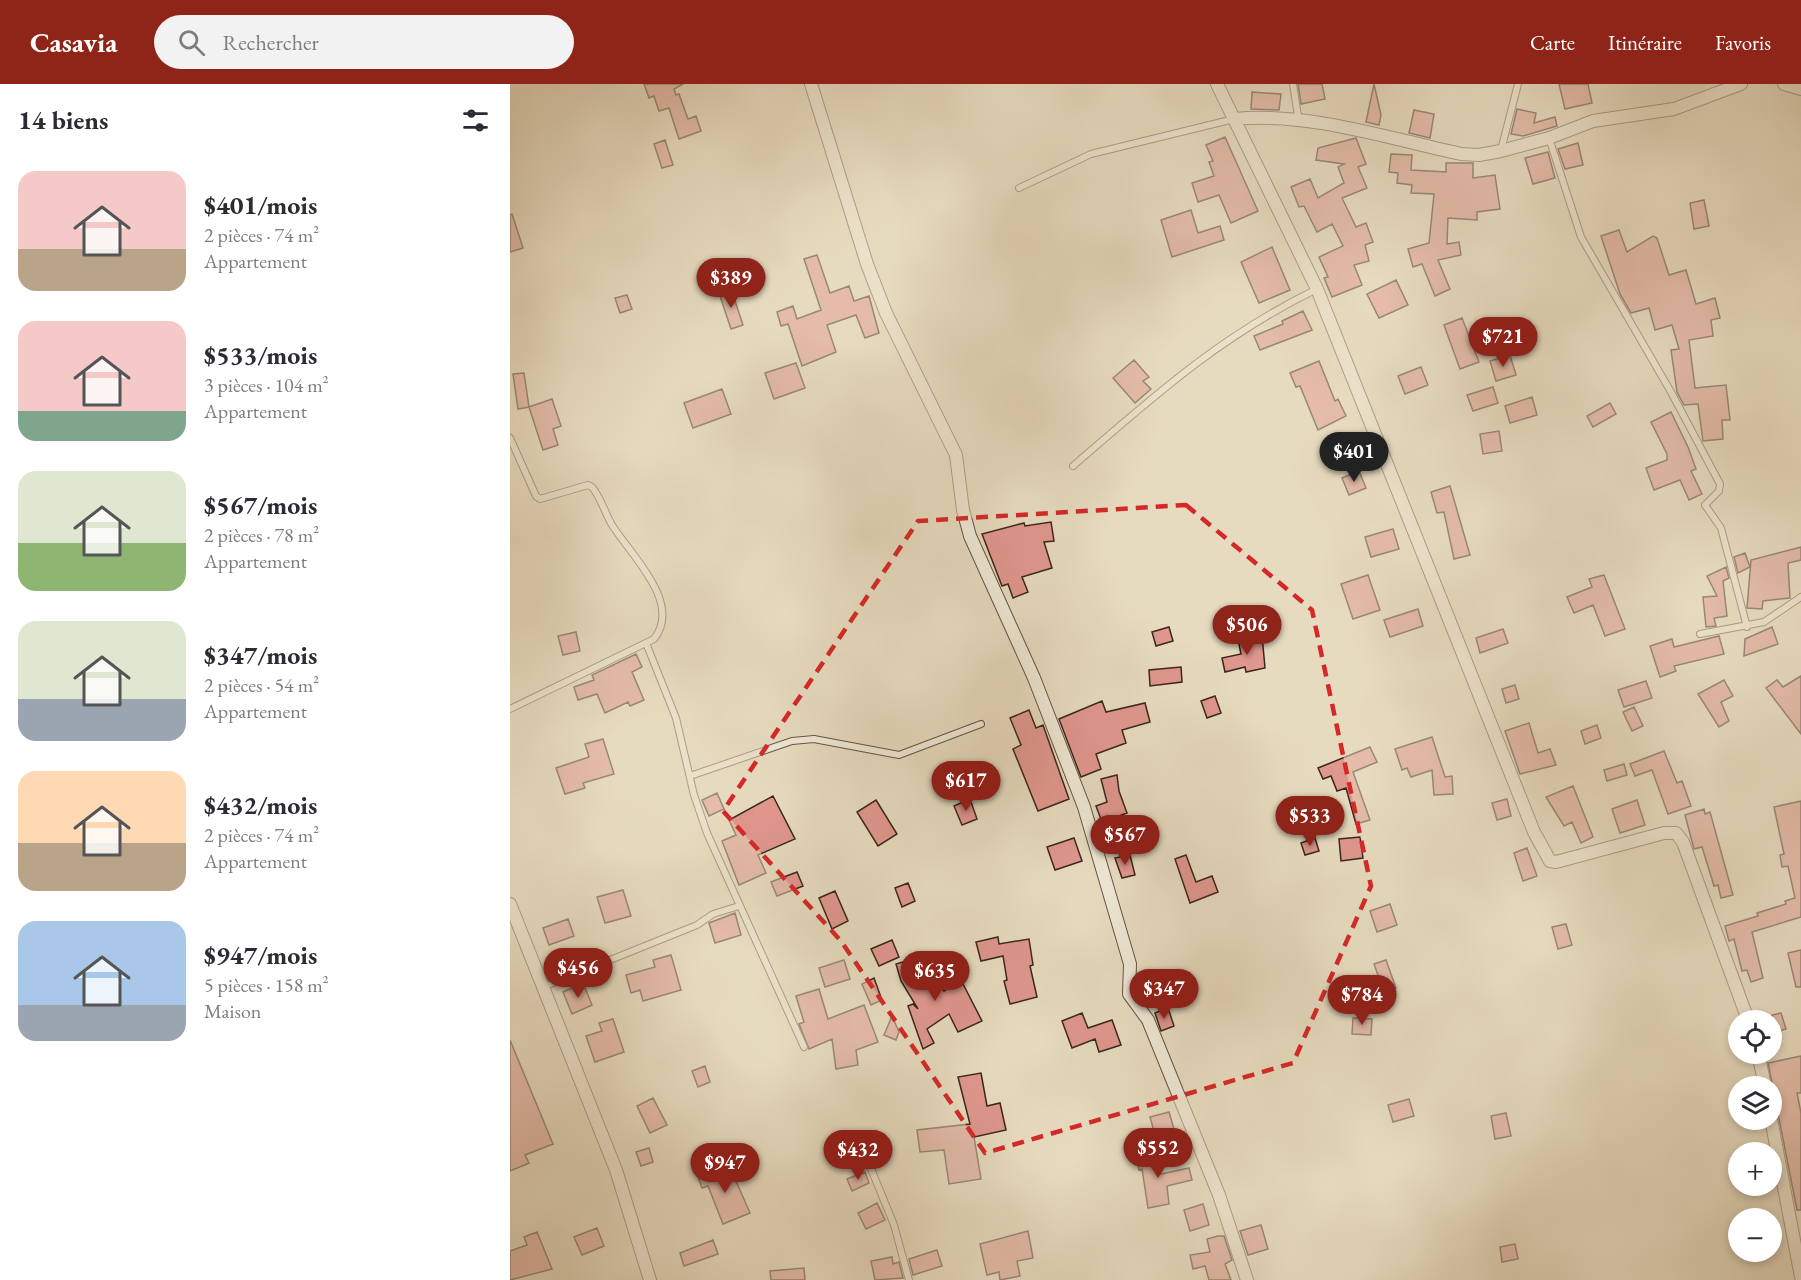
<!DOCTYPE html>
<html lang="fr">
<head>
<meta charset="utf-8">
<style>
	body { margin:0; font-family:"EB Garamond",serif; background:#f2f2f3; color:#2b2b33; height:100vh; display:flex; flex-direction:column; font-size:22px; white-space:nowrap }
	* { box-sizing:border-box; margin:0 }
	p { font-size:20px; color:#7c7c81 }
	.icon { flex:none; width:33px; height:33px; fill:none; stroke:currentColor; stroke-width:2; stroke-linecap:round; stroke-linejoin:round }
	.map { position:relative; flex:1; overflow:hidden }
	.details { display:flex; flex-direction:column; background:#fff; width:510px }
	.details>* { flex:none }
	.fabs { position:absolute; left:1218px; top:926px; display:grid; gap:12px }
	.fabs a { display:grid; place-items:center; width:54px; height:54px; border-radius:50%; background:#fff; box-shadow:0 3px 9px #0003; font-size:30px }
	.price { position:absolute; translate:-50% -51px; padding:0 14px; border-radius:21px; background:#8f2418; color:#fff; font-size:20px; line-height:39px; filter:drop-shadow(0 2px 3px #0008) }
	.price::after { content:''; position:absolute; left:50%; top:36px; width:18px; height:14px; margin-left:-9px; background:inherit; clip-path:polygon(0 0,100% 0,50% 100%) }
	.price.selected { background:#222; color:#fff }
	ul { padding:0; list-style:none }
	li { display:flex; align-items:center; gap:18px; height:150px; padding:0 18px }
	li span { display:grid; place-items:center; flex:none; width:168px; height:120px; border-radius:18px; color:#555 }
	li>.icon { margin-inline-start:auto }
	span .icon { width:72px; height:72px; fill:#fffc; stroke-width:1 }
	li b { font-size:26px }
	h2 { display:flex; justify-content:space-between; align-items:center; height:72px; padding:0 18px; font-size:26px }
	header { display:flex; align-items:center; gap:36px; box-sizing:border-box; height:84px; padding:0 30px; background:#8f2418; color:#fff }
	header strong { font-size:28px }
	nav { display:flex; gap:33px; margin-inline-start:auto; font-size:21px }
	.search { width:420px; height:54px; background:#f2f2f3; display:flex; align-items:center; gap:15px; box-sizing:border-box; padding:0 21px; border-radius:33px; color:#7c7c81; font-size:22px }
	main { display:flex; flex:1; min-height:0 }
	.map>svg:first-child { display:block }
</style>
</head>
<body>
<header>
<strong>Casavia</strong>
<div class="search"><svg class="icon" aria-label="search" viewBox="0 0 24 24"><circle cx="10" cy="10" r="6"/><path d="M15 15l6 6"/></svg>Rechercher</div>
<nav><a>Carte</a><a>Itinéraire</a><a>Favoris</a></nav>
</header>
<main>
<section class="details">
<h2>14 biens<svg class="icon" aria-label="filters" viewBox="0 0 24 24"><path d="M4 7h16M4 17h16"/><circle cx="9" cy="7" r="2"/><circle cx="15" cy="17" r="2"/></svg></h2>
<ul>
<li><span style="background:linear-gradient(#f6c9c9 65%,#b9a48a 0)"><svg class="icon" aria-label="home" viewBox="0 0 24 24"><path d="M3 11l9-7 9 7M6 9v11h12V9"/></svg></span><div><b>$401/mois</b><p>2 pièces · 74 m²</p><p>Appartement</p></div></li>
<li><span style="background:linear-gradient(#f6c9c9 75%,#7fa58c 0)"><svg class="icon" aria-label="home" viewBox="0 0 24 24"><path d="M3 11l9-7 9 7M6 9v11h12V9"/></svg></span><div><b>$533/mois</b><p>3 pièces · 104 m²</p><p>Appartement</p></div></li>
<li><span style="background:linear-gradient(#dfe7d0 60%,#8fb573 0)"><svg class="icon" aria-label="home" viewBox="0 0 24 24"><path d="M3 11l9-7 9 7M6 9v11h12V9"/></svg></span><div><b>$567/mois</b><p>2 pièces · 78 m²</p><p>Appartement</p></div></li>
<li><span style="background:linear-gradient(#dfe7d0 65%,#9aa5b1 0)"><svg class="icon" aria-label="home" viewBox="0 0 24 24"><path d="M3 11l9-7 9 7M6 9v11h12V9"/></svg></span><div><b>$347/mois</b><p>2 pièces · 54 m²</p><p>Appartement</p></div></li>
<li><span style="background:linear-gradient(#ffd9b3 60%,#b9a48a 0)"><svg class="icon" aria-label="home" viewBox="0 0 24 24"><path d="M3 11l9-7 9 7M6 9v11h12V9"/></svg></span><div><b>$432/mois</b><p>2 pièces · 74 m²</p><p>Appartement</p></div></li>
<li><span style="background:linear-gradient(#a9c7e8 70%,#9aa5b1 0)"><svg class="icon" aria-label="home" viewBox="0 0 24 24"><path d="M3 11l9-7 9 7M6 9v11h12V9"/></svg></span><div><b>$947/mois</b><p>5 pièces · 158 m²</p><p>Maison</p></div></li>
</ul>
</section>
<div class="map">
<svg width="1291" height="1196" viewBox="0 0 1291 1196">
	<rect width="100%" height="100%" fill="#e7dbbf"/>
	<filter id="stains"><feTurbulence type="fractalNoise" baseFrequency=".00333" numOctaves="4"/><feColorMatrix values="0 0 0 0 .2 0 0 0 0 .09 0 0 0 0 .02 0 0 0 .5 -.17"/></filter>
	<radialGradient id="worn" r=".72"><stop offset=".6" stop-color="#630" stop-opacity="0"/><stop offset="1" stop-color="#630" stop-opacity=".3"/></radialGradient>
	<!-- building -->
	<path fill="#e0978e" stroke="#39261d" stroke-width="1.5" d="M134,0h39l-9,5 2,6 3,-1 9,25 8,-3 5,15 -22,8 -10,-31 -10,3 -5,-15 -5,2z
		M788,0h24l3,15 -24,5z
		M864,0l7,31 -2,10 -13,-3z
		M1049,0h29l4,19 -27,6z
		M742,8l29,2 -2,16 -28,-1z
		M1007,25l19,4 -2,10 21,-6 2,9 -34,10 -12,-2z
		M904,26l20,4 -4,24 -21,-5z
		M715,53l33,74 -27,12 -12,-28 -21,7 -6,-19 22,-7 -5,-14 4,-1 -7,-16z
		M846,54l10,26 -8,3 9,21 -25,10 14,29 10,-4 7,19 -8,3 4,16 -15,4 8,20 -30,12 -8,-19 4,-1 -9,-20 24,-11 -11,-22 -15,8 -13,-26 -5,1 -8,-20 19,-8 8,19 26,-15 -6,-16 6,-3 -28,-4 2,-12z
		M155,56l8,25 -11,3 -8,-24z
		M1068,59l5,22 -18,4 -7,-20z
		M1038,68l7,26 -22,6 -8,-26z
		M881,70l21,1 -1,15 35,2v-9h27v15l22,-3 5,34 -23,3v8l-29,-2 -1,26 12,-2 2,13 -23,5 12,29 -15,7 -13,-32 -9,3 -5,-18 21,-6 5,-49 -23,-1 1,-8 -15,-2 1,-10 -9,-1z
		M1194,116l5,26 -15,3 -4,-26z
		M681,126l7,23 22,-7 4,14 -52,17 -11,-37z
		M2,130l11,34 -13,4v-37z
		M1109,146l8,22 26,-16 4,2 12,37 17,-5 10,34 19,-6 5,20 -9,2 2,16 -24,4 6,48 31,-3 4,35h-8l1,19 -20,2 -5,-37 -14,1 -7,-13 -6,-42 8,-1 -7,-24 -17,5 -6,-22 -18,5 -11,-19 -19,-58z
		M762,163l18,43 -31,13 -18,-41z
		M307,171l13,38 19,-7 5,15 15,-5 10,37 -14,5 -9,-23 -29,10 9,27 -34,14 -14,-42 -7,2 -4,-14 16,-6 4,13 24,-9 -17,-51z
		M886,196l12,25 -29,13 -12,-24z
		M221,205l12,36 -12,4 -12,-36z
		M117,211l5,14 -12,4 -5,-15z
		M793,227l9,19 -52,20 -6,-14 29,-12 -1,-3z
		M952,234l17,44 -19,7 -16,-44z
		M1000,271l6,20 -20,6 -6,-20z
		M624,276l15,17 -6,4 8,8 -16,14 -22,-25z
		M809,277l16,40 3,-2 8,17 -28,14 -18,-44 -4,1 -6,-14z
		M286,279l9,25 -31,11 -9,-26z
		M911,283l7,18 -23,9 -7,-18z
		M14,289l5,34 23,-8 9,27 -8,3 5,16 -15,5 -14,-43 -11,2 -5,-35z
		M983,303l5,16 -25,8 -6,-16z
		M212,305l9,25 -38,14 -9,-25z
		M1022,313l5,18 -27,8 -5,-17z
		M1100,319l6,11 -23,13 -6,-11z
		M1161,328l17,35 8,22 -5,2 11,23 -13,6 -9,-20 -26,10 -8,-22 21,-8v-6l-16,-32z
		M989,347l3,20 -19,3 -3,-20z
		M849,387l7,17 -17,7 -7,-17z
		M940,402l20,69 -16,4 -10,-47 -7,1 -6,-21z
		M541,438l3,19 -10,1 8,26 -30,9 6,15 -15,6 -5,-14 -6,2 -20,-52 42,-11 1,3z
		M883,445l6,20 -28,8 -6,-20z
		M1291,463v13l-13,3 2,35 -27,3 -1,8 -15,-1 4,-48z
		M1235,469l5,14 -12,6 -4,-16z
		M1216,483l3,11 -6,3 4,35 -13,2 2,8 -10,1 -3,-30 14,-1 -10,-20z
		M858,491l12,35 -27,9 -12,-35z
		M1094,491l21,54 -20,7 -12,-31 -19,8 -7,-16 25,-10 -3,-8z
		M908,525l5,17 -33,11 -6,-17z
		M659,543l4,14 -17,5 -4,-14z
		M1262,543l6,17 -34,12 1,-17z
		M993,545l5,14 -28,10 -4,-15z
		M66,548l4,19 -17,4 -5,-19z
		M752,551l3,33 -19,4 -1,-5 -20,5 -3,-14 19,-4 -3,-15z
		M1209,552l5,18 -50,12 2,5 -16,6 -10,-31 22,-7 2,8z
		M126,570l6,13 -10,5 12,28 -14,6 -2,-4 -23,11 -8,-19 -19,6 -4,-13 20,-7 -2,-5z
		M671,583l1,15 -32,4 -1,-16z
		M1291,592v58l-35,-46 11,-8 6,7z
		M1214,596l9,16 -12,6 8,19 -10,6 -21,-33z
		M1136,597l6,17 -28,9 -6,-17z
		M1005,601l4,14 -13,4 -4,-14z
		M705,612l6,17 -14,5 -6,-17z
		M592,617l4,11 39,-9 5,19 -28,8 4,13 -30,11 5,15 -20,8 -22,-58z
		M1124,623l9,19 -11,5 -9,-19z
		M519,626l7,18 7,-3 26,74 -31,12 -25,-62 8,-4 -11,-27z
		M1019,639l9,30 12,-4 6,16 -36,9 -15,-43z
		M1087,641l4,13 -16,6 -4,-13z
		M922,653l13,40 7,-1 1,18 -19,1 -2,-25 -21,7 -4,-9 -5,2 -7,-21z
		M93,655l11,35 -31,9 2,5 -20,6 -9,-26 33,-11 -4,-13z
		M860,663l7,15 -24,10 17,48 -14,4 -10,-36 -9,3 -6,-15 -8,3 -5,-11z
		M1154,667l13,32 5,-2 9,25 -23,8 -16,-44 -17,6 -5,-12z
		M1114,680l3,11 -20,6 -3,-11z
		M607,691l2,16 8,22 -25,9 -6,-16 11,-4 -6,-23z
		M1063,702l20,51 -12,6 -9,-21 -8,4 -18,-29z
		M207,709l7,16 -15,7 -7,-16z
		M263,712l22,43 -37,16 8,18 -27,12 -17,-44 14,-6 -7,-15z
		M460,715l7,20 -15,6 -8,-19z
		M997,715l4,17 -14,4 -5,-17z
		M366,716l21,34 -19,12 -21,-34z
		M1127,716l8,25 -25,8 -8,-24z
		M1291,717v116l-49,15 11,46 -12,4 -4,-12 -5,1 -8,-32 -5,2 -4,-15 33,-10 -1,-3 29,-9 -1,-3 10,-3 -7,-32 -6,1 -2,-12 4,-1 -10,-47z
		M1194,725l1,5 5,-2 23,83 -12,3 -3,-13 -4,1 -12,-39 -8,2 -9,-34z
		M850,753l3,21 -22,3 -2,-22z
		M564,754l8,23 -27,9 -8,-23z
		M805,754l4,13 -14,4 -4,-12z
		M1017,764l10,28 -14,5 -9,-28z
		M620,771l5,20 -13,3 -7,-20z
		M676,771l10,27 16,-6 6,16 -28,11 -15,-44z
		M287,788l6,14 -26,10 -6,-14z
		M398,799l7,18 -13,6 -7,-19z
		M113,806l8,26 -26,7 -8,-26z
		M325,807l13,30 -16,8 -13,-31z
		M880,820l7,21 -20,7 -7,-21z
		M225,829l6,22 -26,8 -6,-20z
		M58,835l6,17 -25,9 -6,-17z
		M1056,840l6,21 -14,4 -6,-22z
		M488,853l1,7 30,-5 4,26 -3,1 7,31 -27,7 -6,-23 3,-1 -4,-24 -22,5 -5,-19z
		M382,856l7,17 -20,9 -8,-17z
		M1291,866v37h-5l-8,-34z
		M161,871l10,35 -38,11 -3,-11 -9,3 -5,-18 29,-8 -2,-7z
		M410,873l9,31 8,-6 7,9 17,-11 21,41 -24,11 -9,-18 -22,15 7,14 -11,6 -15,-43 5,-2 5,5 -17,-28 -5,-17z
		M334,876l6,19 -25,8 -6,-19z
		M876,876l10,28 -12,4 -10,-28z
		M364,894l8,22 -11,5 -9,-21z
		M73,899l9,22 -20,9 -9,-22z
		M309,905l9,30 36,-14 14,37 -22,8 2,15 -22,4 -4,-30 -23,10 -10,-25 5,-2 -8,-26z
		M658,924l6,18 -13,5 -6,-18z
		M572,929l6,15 24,-8 9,25 -22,7 -4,-13 -23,9 -10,-27z
		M1271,929l5,16 -14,4v-18z
		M382,932l7,16 -3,8 -12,-5z
		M843,934l19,1 -1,16 -19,-1z
		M103,935l11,33 -29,10 -9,-26 16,-5 -3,-8z
		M0,956l43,104 -28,11 4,8 -19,8z
		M1291,972v37h-4l4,20v97h-4l-29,-147z
		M195,982l5,16 -12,5 -6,-16z
		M471,989l6,33 13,-3 6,27 -32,7 7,42 -32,5 -5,-34 -24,2 -3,-22 53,-6 -12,-47z
		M143,1014l14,27 -17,8 -13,-27z
		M899,1015l5,17 -21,6 -5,-17z
		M659,1028l5,17 -19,6 -5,-18z
		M996,1029l5,23 -16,3 -4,-23z
		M139,1064l4,14 -12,4 -5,-14z
		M643,1064l8,26 28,-6 3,12 -25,6 2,18 -21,4 -6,-39 -3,1 -4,-16z
		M219,1081l21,48 -27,11 -15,-38 -6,2 -4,-11z
		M355,1088l4,11 -17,8 -5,-12z
		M367,1119l8,17 -19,9 -8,-16z
		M693,1120l6,21 -19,6 -6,-21z
		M751,1141l7,24 -20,6 -8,-24z
		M87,1144l7,18 -22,9 -8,-18z
		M518,1147l5,27 -16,3 3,15 -20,4 -1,-8 -12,3 -7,-31z
		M27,1148l15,37 -42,11v-29l17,-6 -3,-8z
		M708,1152h6l8,24 -7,4 6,16h-22l-4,-14 -12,3 -3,-14 20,-3 -3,-13z
		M203,1156l5,14 -34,12 -4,-13z
		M1005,1160l3,15 -16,3 -2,-15z
		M427,1166l5,16 -29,9 -4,-16z
		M382,1173l1,7 6,-2 4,16 -28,2 -4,-19z
		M294,1184l1,12h-34l-1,-9z"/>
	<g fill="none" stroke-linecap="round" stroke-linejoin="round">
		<defs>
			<path id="lane" d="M783,0l6,38
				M1039,54l32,99 90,155 49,92 -1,7 -14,14 16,23 26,99
				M991,66l17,-66
				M509,104l72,-34 143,-35
				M0,354l26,58 4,3 48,-14 4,2c9,11 13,26 20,38 18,29 71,78 42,114l-144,70
				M563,382c80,-69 147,-130 244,-177
				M1190,550l64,-12 37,-25
				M136,559l30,75 18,77 13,38 97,214
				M180,692l102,-35 22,-2 85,16 82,-31
				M33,903l154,-62 16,-11 26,-8
				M355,1070l29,71 15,55"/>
			<path id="street" d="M301,0l56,180 19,49 70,142 7,55 7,26 64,142 50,129 46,157 -1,30 19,26 71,175 28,85
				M707,0l100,205 217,543 16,29 6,1 108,-29h12l7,9 65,178
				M1274,0l17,5
				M724,35c76,-7 153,19 227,35l18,1 22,-4 48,-13 44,-17 81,-12 67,-25
				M0,820l106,266 34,110
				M1248,969l7,33
				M1261,1035l30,158"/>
		</defs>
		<!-- lane casing -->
		<use href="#lane" stroke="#645346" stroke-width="8"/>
		<!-- street casing -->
		<use href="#street" stroke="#645346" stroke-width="14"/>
		<!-- lane -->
		<use href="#lane" stroke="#efe8d5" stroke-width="6"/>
		<!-- street -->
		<use href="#street" stroke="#efe8d5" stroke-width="12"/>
	</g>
	<!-- marked area -->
	<path d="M0 0H1291V1196H0ZM676,421l126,105 59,276 -78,177 -308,90 -144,-212 -118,-130 195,-290z" fill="#e7dbbf" fill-opacity=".55" fill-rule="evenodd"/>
	<path fill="none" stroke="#d62828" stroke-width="4.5" stroke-dasharray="12 8" stroke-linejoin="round" d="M676,421l126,105 59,276 -78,177 -308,90 -144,-212 -118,-130 195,-290z"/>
	<rect width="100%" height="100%" filter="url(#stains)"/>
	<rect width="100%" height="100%" fill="url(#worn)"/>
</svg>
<div class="fabs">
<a><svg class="icon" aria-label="locate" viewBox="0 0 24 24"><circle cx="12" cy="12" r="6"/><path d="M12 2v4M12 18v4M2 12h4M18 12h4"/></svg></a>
<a><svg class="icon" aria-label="layers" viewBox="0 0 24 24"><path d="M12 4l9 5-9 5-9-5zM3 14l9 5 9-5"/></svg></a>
<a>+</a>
<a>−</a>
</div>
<b class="price" style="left:221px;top:225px">$389</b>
<b class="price" style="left:993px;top:284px">$721</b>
<b class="price selected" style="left:844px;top:399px">$401</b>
<b class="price" style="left:737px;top:572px">$506</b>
<b class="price" style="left:456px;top:728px">$617</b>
<b class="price" style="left:800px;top:763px">$533</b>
<b class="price" style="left:615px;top:782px">$567</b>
<b class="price" style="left:68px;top:915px">$456</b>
<b class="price" style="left:425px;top:918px">$635</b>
<b class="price" style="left:654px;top:936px">$347</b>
<b class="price" style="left:852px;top:942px">$784</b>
<b class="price" style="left:648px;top:1095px">$552</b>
<b class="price" style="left:348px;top:1097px">$432</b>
<b class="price" style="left:215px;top:1110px">$947</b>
</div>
</main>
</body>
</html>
